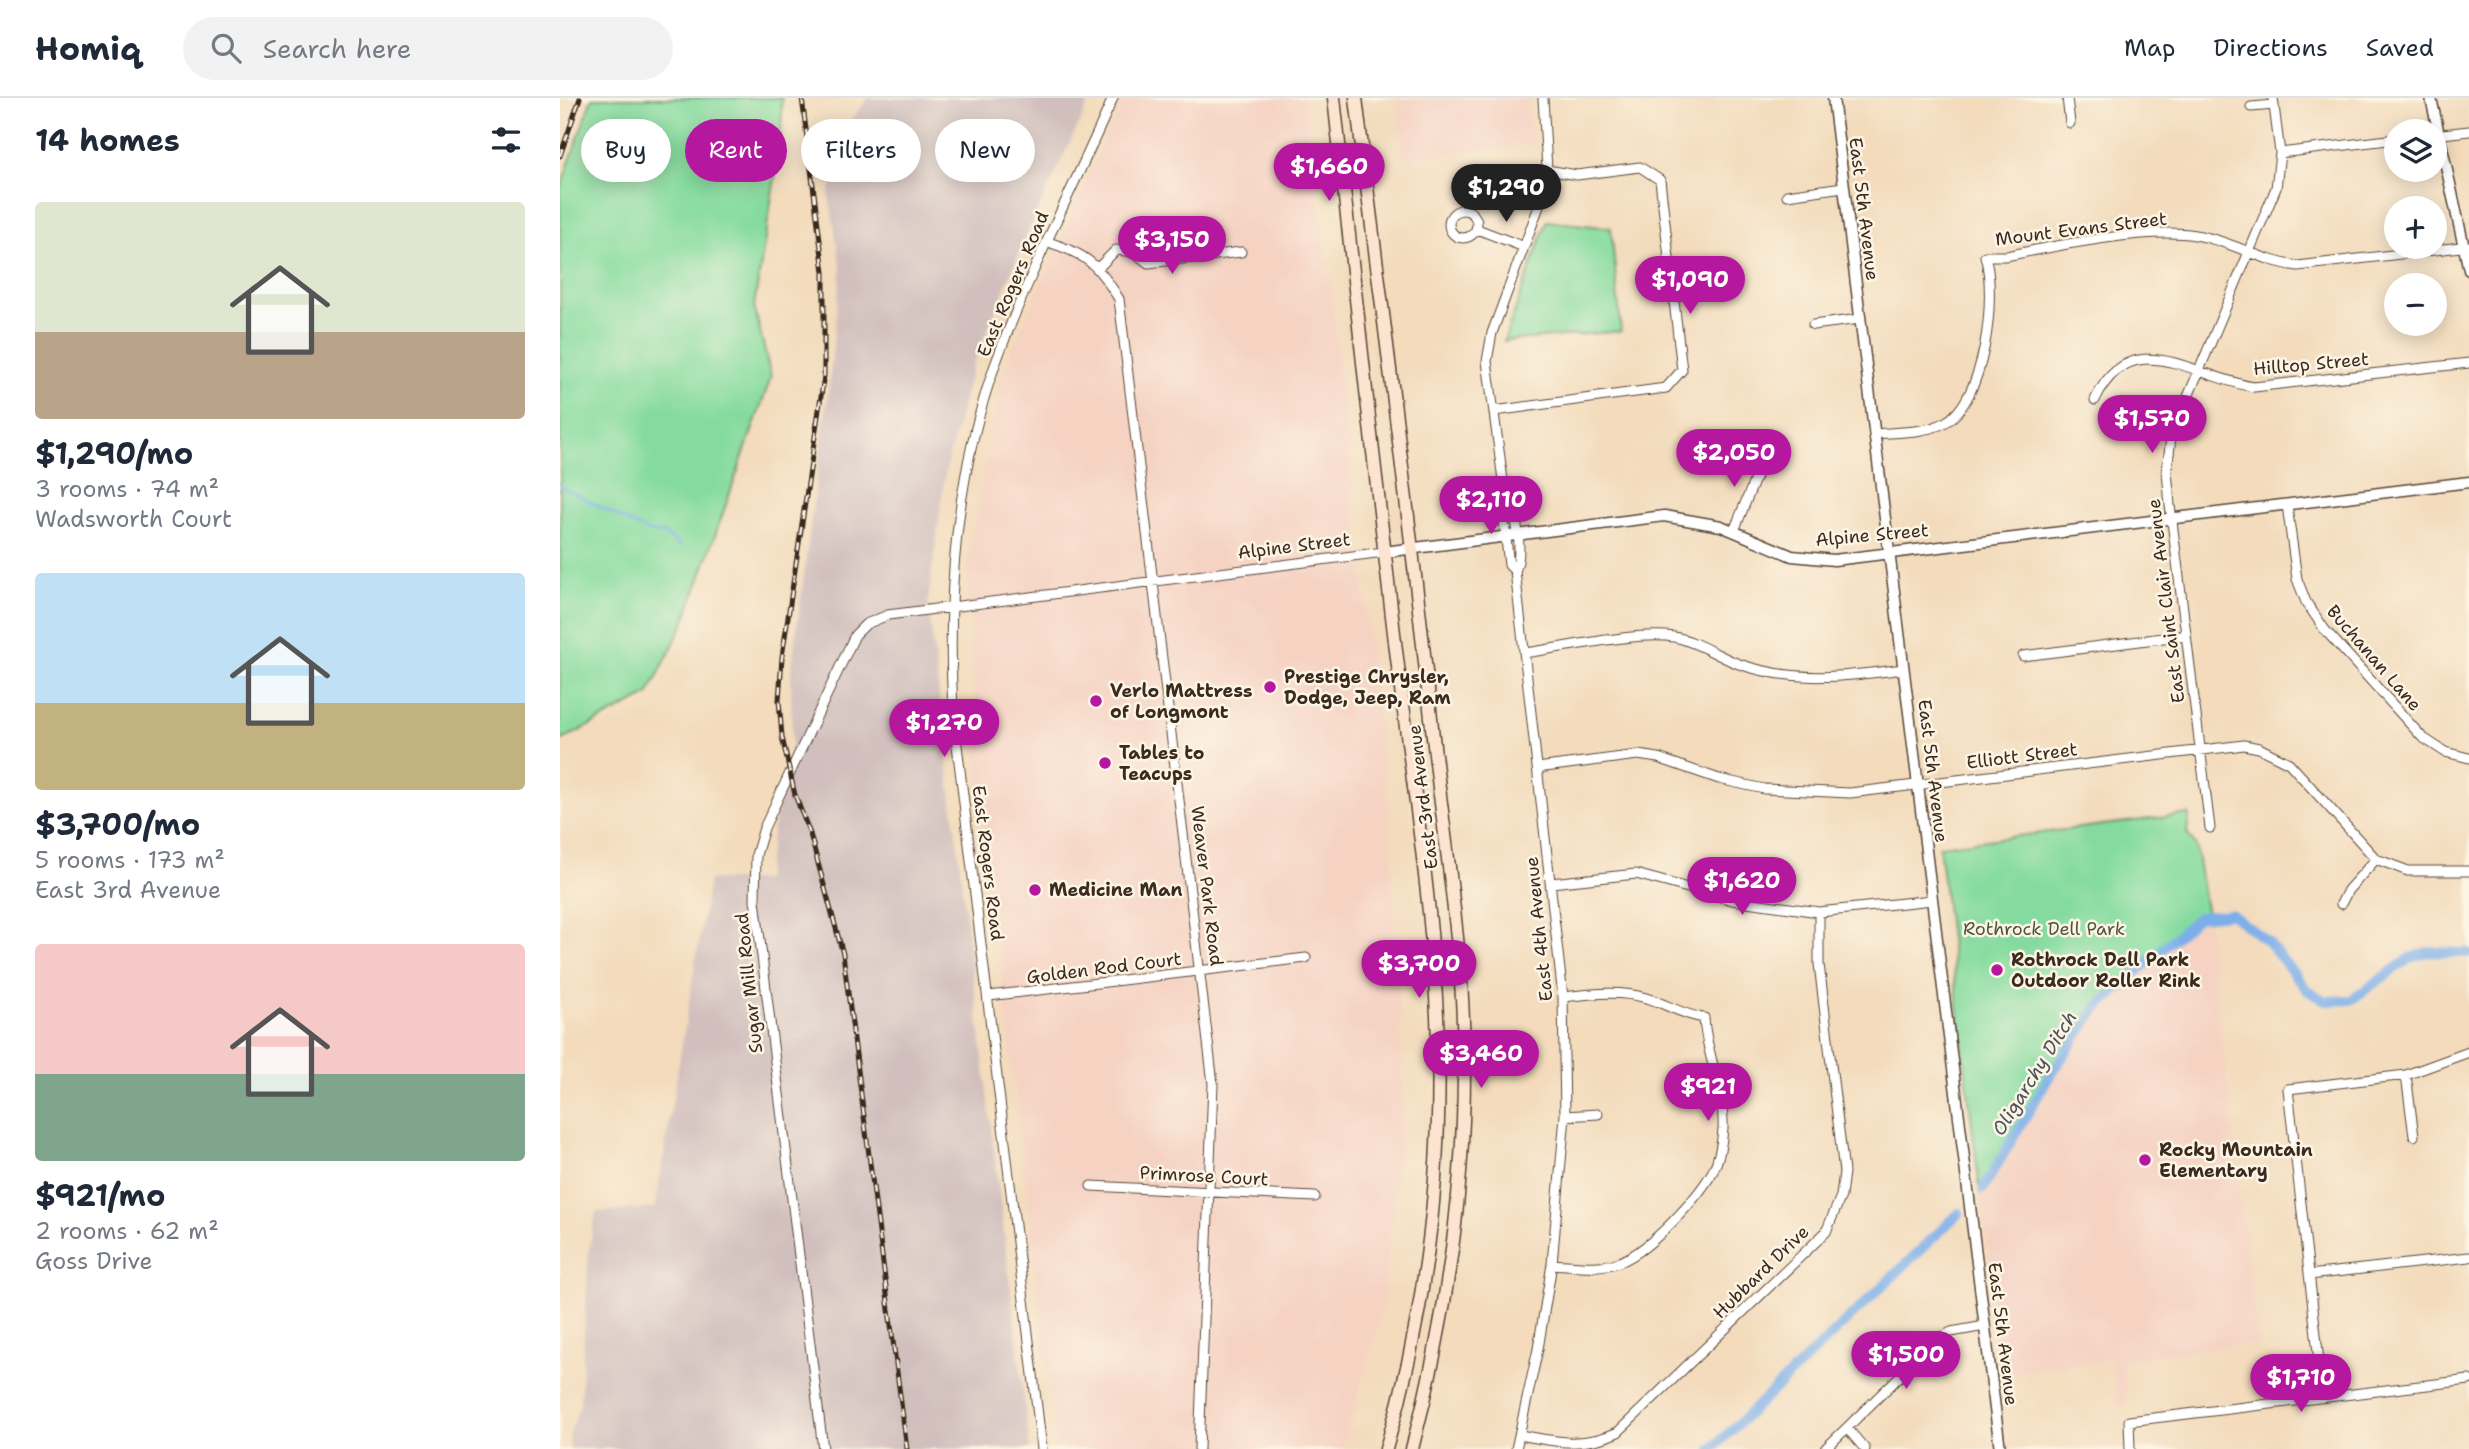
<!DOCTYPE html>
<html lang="en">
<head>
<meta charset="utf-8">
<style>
	body { margin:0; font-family:"Shantell Sans",sans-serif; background:#f2f2f3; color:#1f2937; height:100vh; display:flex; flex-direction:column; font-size:26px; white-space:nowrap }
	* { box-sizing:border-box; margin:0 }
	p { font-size:23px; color:#747a83 }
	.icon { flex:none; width:38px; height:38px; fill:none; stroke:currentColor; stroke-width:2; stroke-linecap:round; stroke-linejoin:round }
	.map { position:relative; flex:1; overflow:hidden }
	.side { display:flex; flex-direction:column; background:#fff; width:560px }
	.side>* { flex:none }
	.guide { position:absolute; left:21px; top:21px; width:665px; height:63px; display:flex; gap:14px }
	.fabs { position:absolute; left:1824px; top:21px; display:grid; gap:14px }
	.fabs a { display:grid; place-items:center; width:63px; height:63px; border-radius:50%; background:#fff; box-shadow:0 4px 18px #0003; font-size:35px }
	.price { position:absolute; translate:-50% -60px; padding:0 16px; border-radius:24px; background:#b5179e; color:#fff; font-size:23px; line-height:46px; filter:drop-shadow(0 2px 4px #0008) }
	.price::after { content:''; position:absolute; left:50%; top:42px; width:21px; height:16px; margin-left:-10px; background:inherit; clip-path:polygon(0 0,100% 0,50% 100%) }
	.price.current { background:#222; color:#fff }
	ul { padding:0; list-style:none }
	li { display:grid; align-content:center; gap:14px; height:371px; padding:0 35px }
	li span { display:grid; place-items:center; height:217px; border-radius:7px; color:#555 }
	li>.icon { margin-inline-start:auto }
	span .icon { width:126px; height:126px; fill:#fffc; stroke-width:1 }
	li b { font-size:30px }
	h2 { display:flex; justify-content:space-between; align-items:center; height:84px; padding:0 35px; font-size:30px }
	.chip { padding:0 24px; border-radius:32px; background:#fff; box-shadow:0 4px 18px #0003; font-size:24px; line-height:63px }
	.chip.current { background:#b5179e; color:#fff }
	header { display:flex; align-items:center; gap:42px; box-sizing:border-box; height:98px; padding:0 35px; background:#fff; border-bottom:2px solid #e0e1e3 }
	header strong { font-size:33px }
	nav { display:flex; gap:38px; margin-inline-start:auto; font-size:24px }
	.search { width:490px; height:63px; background:#f2f2f3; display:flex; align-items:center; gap:18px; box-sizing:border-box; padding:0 24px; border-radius:38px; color:#747a83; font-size:26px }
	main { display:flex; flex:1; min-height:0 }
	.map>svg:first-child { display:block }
</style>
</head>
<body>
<header>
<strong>Homiq</strong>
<div class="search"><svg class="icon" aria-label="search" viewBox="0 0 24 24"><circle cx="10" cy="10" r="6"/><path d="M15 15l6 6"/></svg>Search here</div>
<nav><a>Map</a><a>Directions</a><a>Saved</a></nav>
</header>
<main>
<section class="side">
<h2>14 homes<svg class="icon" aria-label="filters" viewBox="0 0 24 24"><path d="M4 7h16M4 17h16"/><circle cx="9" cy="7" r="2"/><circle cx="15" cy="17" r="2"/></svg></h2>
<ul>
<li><span style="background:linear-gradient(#dfe7d0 60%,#b9a48a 0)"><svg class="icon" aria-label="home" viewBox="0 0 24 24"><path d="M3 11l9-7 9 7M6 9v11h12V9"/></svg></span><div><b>$1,290/mo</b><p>3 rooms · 74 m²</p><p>Wadsworth Court</p></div></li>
<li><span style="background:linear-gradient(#bfe0f5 60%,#c2b280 0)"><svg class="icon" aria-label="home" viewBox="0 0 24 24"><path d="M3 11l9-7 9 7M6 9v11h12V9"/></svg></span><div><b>$3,700/mo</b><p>5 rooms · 173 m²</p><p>East 3rd Avenue</p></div></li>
<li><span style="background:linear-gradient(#f6c9c9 60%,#7fa58c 0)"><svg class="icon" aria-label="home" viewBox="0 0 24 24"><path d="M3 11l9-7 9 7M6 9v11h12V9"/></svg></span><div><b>$921/mo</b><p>2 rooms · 62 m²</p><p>Goss Drive</p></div></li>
</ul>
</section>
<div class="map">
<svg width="1909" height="1351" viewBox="0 0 1909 1351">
	<rect width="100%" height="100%" fill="#fcf5e5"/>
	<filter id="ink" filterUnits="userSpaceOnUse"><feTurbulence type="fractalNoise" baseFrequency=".0143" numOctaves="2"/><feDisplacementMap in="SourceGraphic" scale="14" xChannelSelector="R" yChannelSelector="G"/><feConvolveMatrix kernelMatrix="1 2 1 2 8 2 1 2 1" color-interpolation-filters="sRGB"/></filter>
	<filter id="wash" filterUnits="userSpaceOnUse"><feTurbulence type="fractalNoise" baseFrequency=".00686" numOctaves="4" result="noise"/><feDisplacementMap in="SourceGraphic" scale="28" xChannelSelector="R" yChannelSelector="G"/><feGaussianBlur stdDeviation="1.57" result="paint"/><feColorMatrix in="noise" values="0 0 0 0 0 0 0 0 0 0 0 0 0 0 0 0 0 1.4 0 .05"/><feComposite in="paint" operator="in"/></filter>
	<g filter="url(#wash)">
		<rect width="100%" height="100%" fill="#f3dbbc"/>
		<!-- built -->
		<path fill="#f5d2c2" d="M562,0h183l28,210 57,521 14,274 -22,207 -39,139h-287l-80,-699 -9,-187 34,-188z
			M837,0h130l5,46 -128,15z
			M1647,818l51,427 -135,16 4,43 -10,6 -7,-49 -107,16 -23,-183 71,-118 45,-65 102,-92z"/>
		<!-- industrial -->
		<path fill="#d1bfbd" d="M309,0h222l-61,129 -57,137 -28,110 -17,128 102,847h-460l-1,-14 11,-30 9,-157 7,-36 59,-4 54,-328h56l11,-71 16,-67 -1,-71 37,-277 13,-125 -12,-74 20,-72z"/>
		<!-- green -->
		<path fill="#85db9f" stroke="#60825e" stroke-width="2" d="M32,0h190l-1,42 -27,166 17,71 -87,246 -36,72 -88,46v-552z
			M987,123l64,7 10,103 -117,10z
			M1629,716l-2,19 9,14 11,69 -9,1 -102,92 -45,65 -71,118 -41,-346z"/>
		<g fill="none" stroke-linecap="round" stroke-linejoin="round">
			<!-- stream -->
			<path stroke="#7cafe9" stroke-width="2.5" d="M0,388l88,46 17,2 16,13"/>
			<!-- canal -->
			<path stroke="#7cafe9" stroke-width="10" d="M1423,1091l68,-115 45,-65 102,-92 33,-3 36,27 41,50 18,10 25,-1 59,-42 17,-6 42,1
				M1152,1351l247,-236"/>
		</g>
	</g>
	<g filter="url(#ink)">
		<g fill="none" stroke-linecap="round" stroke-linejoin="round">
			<defs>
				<path id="minor" d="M1507,0l3,25
					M1691,9l23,-2
					M1874,37l35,-4
					M1720,55l116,-14
					M1227,97l56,-8
					M889 126a14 14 0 1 1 28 0a14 14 0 1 1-28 0Z
					M917,131l47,18
					M488,144c39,12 50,23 71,57l94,785 -14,365
					M539,169l17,-17 18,2 14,11 93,-11
					M1253,227l47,-6
					M1535,302c36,-78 100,-22 159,-13l215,-24
					M934,313l172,-23 16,-18 -22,-190 -20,-13 -63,8 -30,-5
					M1314,336c22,-2 51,-1 70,-11 41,-21 53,-127 41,-167h21c49,-10 141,-29 189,-21 35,5 67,27 103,31l171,-20
					M945,397c13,15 18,59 10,76
					M1727,407l10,74 9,23 19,28 97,107 23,15 24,6
					M1174,433l29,-72
					M964,555c39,-5 114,-22 150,-16 23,4 43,19 65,27 55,19 107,13 164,5
					M1463,558l163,-21
					M977,670l101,-13 20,3 61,21 45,10 86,4 394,-48 15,3 30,15 87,96 32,12h61
					M1650,730l-40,-323 -3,-34 4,-34 105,-249 4,-35 -7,-55
					M991,785l85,-9 96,26 87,12 113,-12
					M1781,806l7,-14 28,-31
					M429,898l317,-38
					M1846,977l8,61
					M1005,1018l33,-2
					M531,1088l224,11
					M992,1166c23,1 47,6 70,-3 29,-12 76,-63 91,-90 6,-12 9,-29 10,-42 2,-39 -17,-74 -19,-111 -22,-3 -37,-14 -58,-20 -27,-8 -55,-4 -83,-1
					M1749,1177l160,-18
					M1763,1298l-35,-307 118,-14 63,-23
					M1287,1330l18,21
					M960,1337c36,7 64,13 98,-3l208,-200 15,-36 3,-24 -25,-208v-52
					M263,1351l-68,-549 1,-45 8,-27 91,-193 11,-11 22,-9 496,-63
					M482,1351l-89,-737c-6,-117 2,-235 42,-347 33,-91 79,-178 118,-267
					M956,1351l22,-100 14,-85 13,-148 -2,-119 -48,-426 -6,-6 -7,-61 3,-9 -18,-134 5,-28 46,-124 9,-39 -4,-72
					M1265,1351l113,-110 13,-7 34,-6
					M1570,1351l-1,-28 340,-41"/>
				<path id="tertiary" d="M1273,0l167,1351
					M1871,0l38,172
					M824,454l280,-36 57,10 71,30 42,4 635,-78"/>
				<path id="secondary" d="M774,0c20,181 39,363 61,544 15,124 36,249 42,374 7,146 -10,293 -51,433
					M796,0c26,213 55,425 77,639 9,81 22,163 28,245 11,159 -8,313 -49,467"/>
			</defs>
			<!-- minor casing -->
			<use href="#minor" stroke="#574536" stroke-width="11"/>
			<!-- tertiary casing -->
			<use href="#tertiary" stroke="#574536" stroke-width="13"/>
			<!-- secondary casing -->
			<use href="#secondary" stroke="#574536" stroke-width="15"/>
			<!-- minor -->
			<use href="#minor" stroke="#fff" stroke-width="9"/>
			<!-- tertiary -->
			<use href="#tertiary" stroke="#fff" stroke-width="10"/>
			<!-- secondary -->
			<use href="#secondary" stroke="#fde4d1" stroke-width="12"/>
			<defs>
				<path id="rail" d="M242,0l22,174v104l-42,281 -3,43 3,37 13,58 15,39 33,120 64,495
					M0,58l20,-58"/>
			</defs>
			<!-- rail casing -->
			<use href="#rail" stroke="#3b2a1e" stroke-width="5"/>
			<!-- rail -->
			<use href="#rail" stroke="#fcf5e5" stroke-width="2.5" stroke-dasharray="8" stroke-linecap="butt"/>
		</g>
	</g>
	<!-- markers -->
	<g fill="#b5179e" stroke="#fcf5e5" stroke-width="2.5">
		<circle cx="710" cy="589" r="7"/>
		<circle cx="536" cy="603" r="7"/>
		<circle cx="545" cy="665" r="7"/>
		<circle cx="475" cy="792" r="7"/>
		<circle cx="1437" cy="872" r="7"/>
		<circle cx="1585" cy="1062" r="7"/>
	</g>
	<g text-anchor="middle" stroke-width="5" stroke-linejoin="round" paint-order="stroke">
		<!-- street labels -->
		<g font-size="18" fill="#3b2a1e" stroke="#fcf5e5">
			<text transform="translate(1304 111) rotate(83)" y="6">East 5th Avenue</text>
			<text transform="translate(1521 131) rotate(-7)" y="6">Mount Evans Street</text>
			<text transform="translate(453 186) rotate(-67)" y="6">East Rogers Road</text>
			<text transform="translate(1751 266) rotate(-5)" y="6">Hilltop Street</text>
			<text transform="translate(1312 437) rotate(-5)" y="6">Alpine Street</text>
			<text transform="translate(734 448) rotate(-7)" y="6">Alpine Street</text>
			<text transform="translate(1606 503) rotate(-97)" y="6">East Saint Clair Avenue</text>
			<text transform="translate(1814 560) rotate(49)" y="6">Buchanan Lane</text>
			<text transform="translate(1462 658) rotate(-7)" y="6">Elliott Street</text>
			<text transform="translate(1373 673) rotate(83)" y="6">East 5th Avenue</text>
			<text transform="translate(863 699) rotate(-97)" y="6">East 3rd Avenue</text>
			<text transform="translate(428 765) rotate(83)" y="6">East Rogers Road</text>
			<text transform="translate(647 788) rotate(83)" y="6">Weaver Park Road</text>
			<text transform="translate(979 831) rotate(-96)" y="6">East 4th Avenue</text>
			<text transform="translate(544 870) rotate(-7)" y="6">Golden Rod Court</text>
			<text transform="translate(189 885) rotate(-96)" y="6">Sugar Mill Road</text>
			<text transform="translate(644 1078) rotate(3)" y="6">Primrose Court</text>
			<text transform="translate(1201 1174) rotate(-44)" y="6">Hubbard Drive</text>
			<text transform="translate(1443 1236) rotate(83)" y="6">East 5th Avenue</text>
		</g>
		<!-- poi labels -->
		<g font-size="18" font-weight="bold" fill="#3b2a1e" stroke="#fcf5e5" text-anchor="start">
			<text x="724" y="585">Prestige Chrysler,<tspan x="724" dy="21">Dodge, Jeep, Ram</tspan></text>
			<text x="550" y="599">Verlo Mattress<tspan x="550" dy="21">of Longmont</tspan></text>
			<text x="559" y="661">Tables to<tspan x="559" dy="21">Teacups</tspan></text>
			<text x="489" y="798">Medicine Man</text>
			<text x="1451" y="868">Rothrock Dell Park<tspan x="1451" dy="21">Outdoor Roller Rink</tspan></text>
			<text x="1599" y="1058">Rocky Mountain<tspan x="1599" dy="21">Elementary</tspan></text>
		</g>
		<!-- park labels -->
		<g font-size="18" fill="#4e563e" stroke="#fcf5e5">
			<text x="1484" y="837">Rothrock Dell Park</text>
		</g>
		<!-- water labels -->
		<g font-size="19" font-style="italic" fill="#4e525b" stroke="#fcf5e5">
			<text transform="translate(1474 975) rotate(-58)" y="7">Oligarchy Ditch</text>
		</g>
	</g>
</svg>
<div class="fabs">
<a><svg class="icon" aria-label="layers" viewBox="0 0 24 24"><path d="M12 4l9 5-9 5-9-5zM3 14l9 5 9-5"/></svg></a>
<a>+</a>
<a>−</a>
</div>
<b class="price" style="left:769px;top:105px">$1,660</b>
<b class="price current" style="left:946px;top:126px">$1,290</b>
<b class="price" style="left:612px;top:178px">$3,150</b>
<b class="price" style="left:1130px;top:218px">$1,090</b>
<b class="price" style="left:1592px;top:357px">$1,570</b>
<b class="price" style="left:1174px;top:391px">$2,050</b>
<b class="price" style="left:931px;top:438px">$2,110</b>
<b class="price" style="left:384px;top:661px">$1,270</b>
<b class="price" style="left:1182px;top:819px">$1,620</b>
<b class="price" style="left:859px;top:902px">$3,700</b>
<b class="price" style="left:921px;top:992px">$3,460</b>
<b class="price" style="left:1148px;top:1025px">$921</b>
<b class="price" style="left:1346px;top:1293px">$1,500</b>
<b class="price" style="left:1741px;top:1316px">$1,710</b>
<div class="guide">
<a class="chip">Buy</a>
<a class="chip current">Rent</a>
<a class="chip">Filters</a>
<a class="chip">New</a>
</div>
</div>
</main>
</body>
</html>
